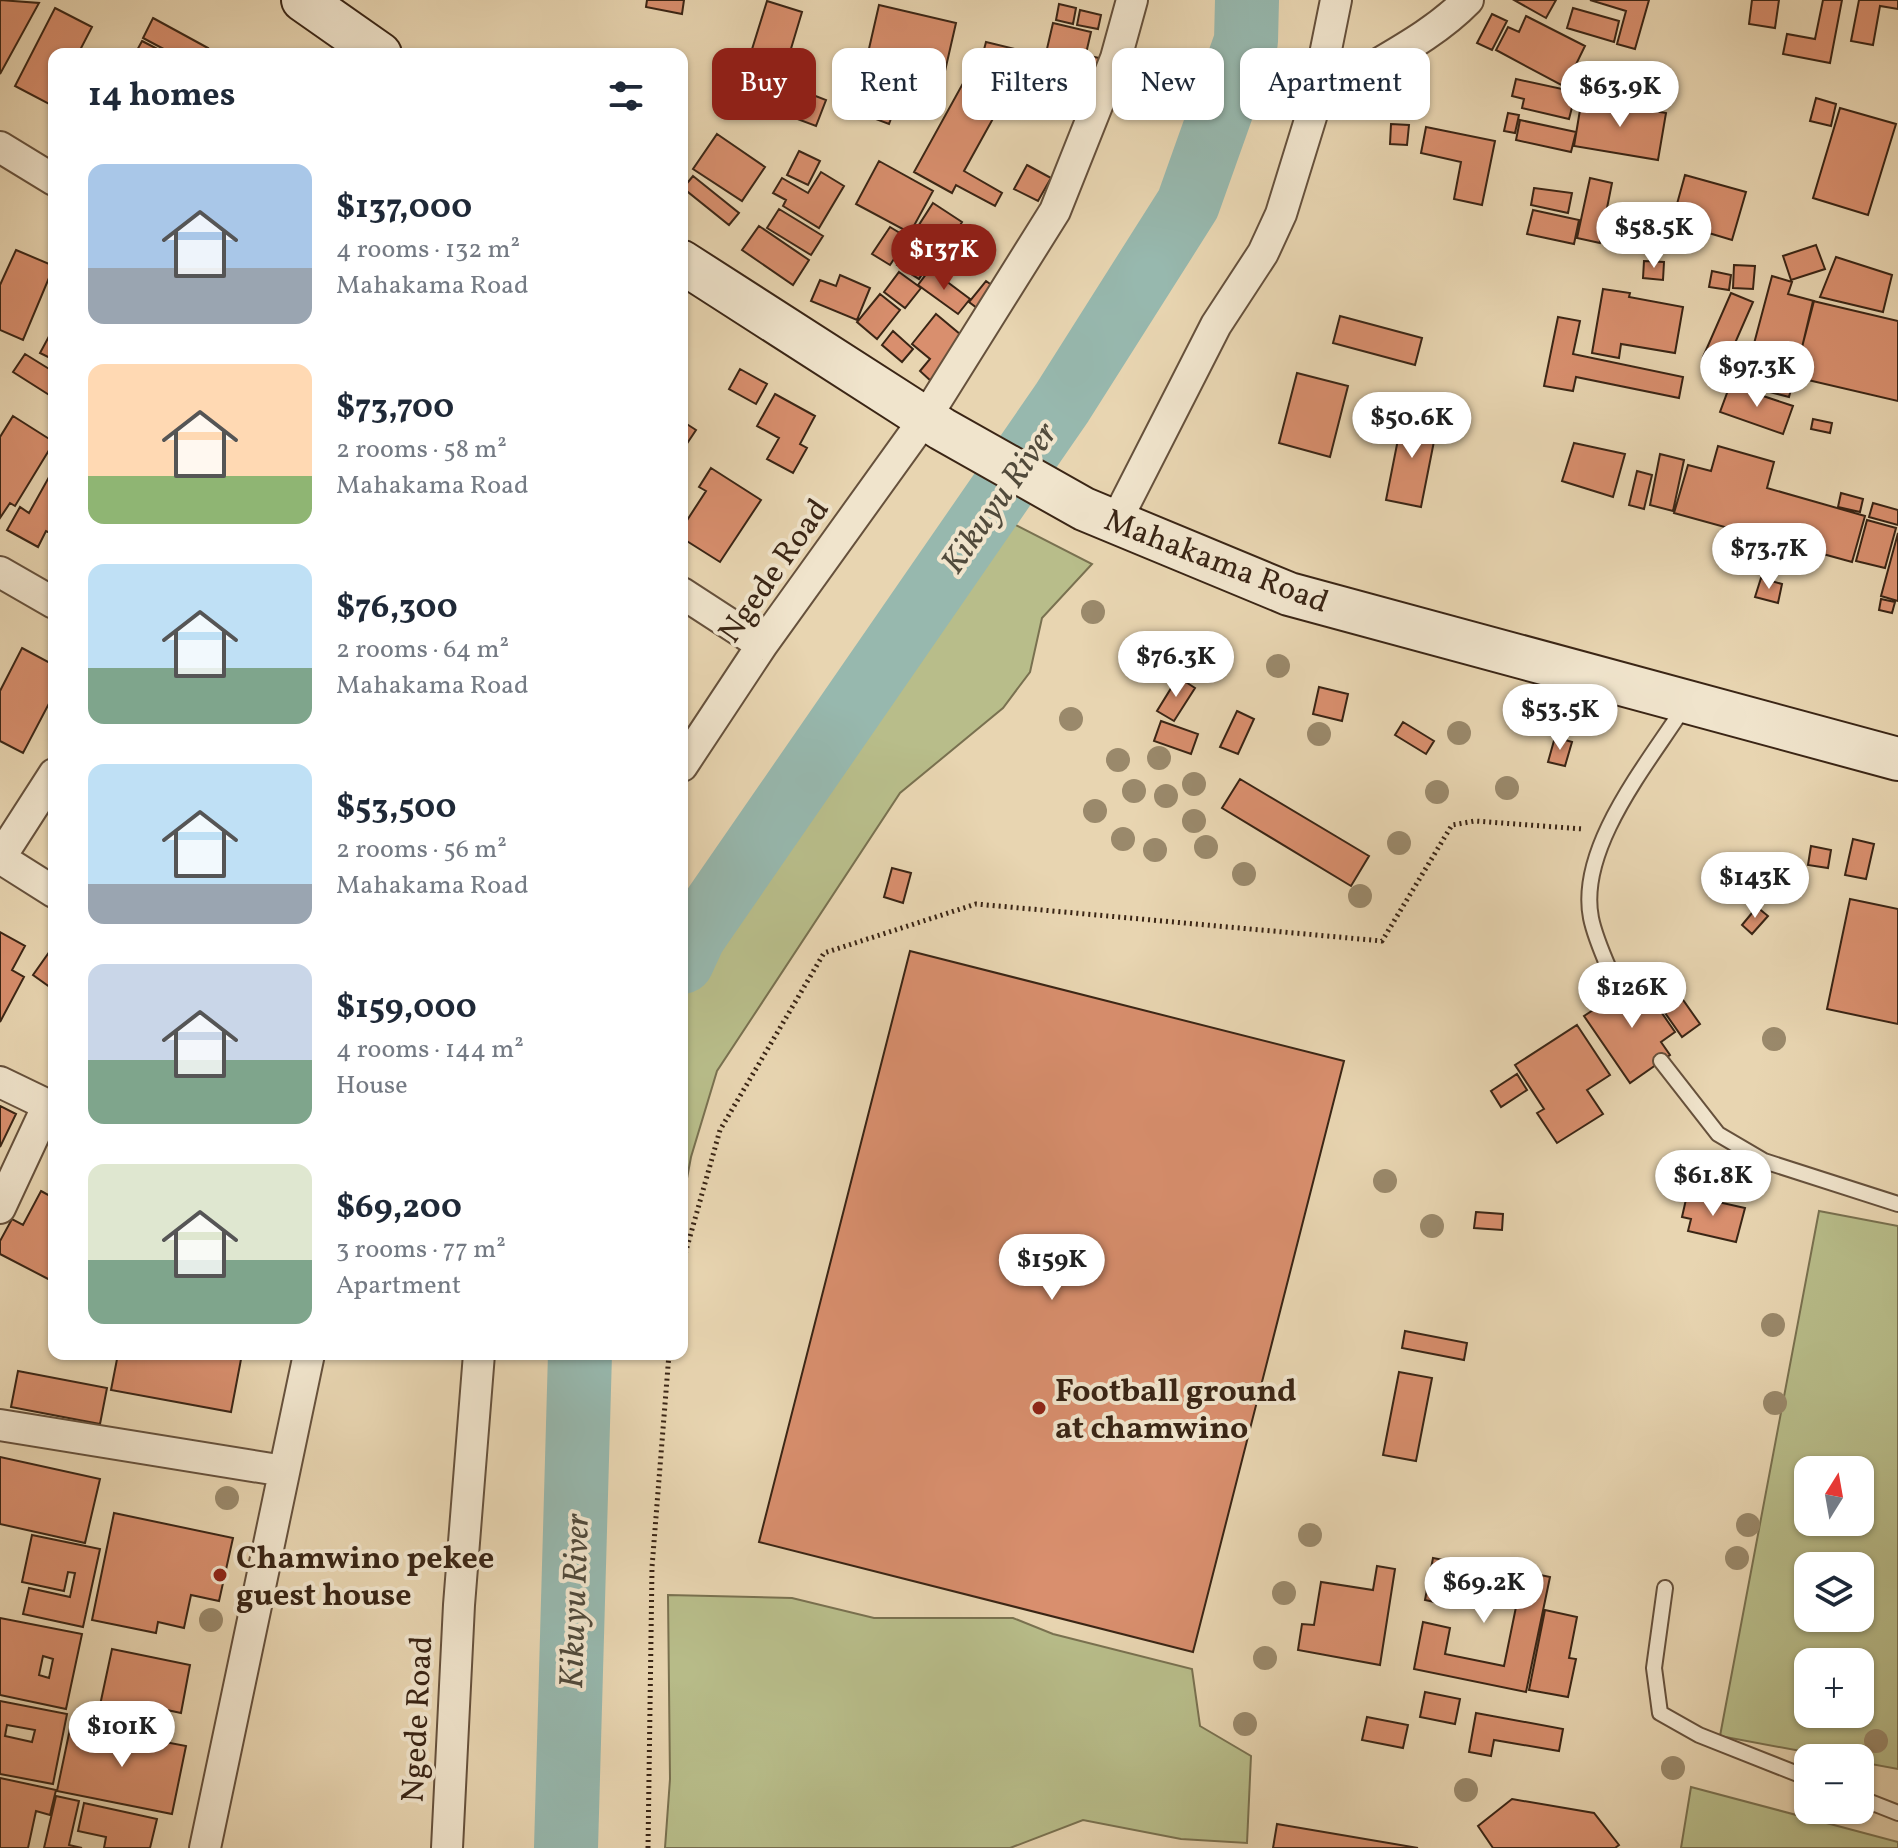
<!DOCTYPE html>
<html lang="en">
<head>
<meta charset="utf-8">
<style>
	body { margin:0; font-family:Vollkorn,serif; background:#f6f6f7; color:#1f2937; height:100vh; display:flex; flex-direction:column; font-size:30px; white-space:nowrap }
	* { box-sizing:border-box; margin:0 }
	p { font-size:26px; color:#747a83 }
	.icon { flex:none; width:44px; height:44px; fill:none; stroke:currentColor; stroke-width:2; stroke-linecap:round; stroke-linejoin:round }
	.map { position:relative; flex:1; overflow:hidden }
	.drawer { position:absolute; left:48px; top:48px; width:640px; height:1312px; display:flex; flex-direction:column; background:#fff; border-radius:16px; box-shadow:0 2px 6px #0004 }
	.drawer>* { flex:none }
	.top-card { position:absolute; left:712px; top:48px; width:760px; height:72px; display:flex; gap:16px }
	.needle { width:52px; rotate:11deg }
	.controls { position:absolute; left:1794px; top:1456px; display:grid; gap:16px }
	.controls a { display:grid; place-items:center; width:80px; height:80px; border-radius:16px; background:#fff; box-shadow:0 2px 6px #0004; font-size:40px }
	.price { position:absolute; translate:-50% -68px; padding:0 18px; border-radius:28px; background:#fff; color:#222; font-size:26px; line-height:52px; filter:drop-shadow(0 2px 4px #0008) }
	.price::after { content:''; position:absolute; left:50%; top:48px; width:24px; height:18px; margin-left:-12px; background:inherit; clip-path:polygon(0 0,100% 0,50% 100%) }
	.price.active { background:#8f2418; color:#fff }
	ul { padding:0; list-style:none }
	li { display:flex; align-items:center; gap:24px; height:200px; padding:0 40px }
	li span { display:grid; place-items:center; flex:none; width:224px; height:160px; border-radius:16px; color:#555 }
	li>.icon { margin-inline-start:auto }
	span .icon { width:96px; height:96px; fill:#fffc; stroke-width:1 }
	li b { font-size:34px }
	h2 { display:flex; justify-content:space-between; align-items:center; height:96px; padding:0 40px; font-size:34px }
	.pill { padding:0 28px; border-radius:16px; background:#fff; box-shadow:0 2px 6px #0004; font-size:28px; line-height:72px }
	.pill.active { background:#8f2418; color:#fff }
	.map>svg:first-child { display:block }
</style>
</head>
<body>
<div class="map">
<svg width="1898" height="1848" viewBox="0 0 1898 1848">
	<rect width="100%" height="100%" fill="#e8d5b1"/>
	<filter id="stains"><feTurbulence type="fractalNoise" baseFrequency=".0025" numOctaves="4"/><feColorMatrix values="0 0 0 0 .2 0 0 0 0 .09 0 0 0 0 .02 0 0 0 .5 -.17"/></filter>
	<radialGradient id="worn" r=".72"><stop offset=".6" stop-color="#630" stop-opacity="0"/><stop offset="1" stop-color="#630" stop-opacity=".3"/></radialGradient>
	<!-- green -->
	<path fill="#b8bd8a" stroke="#797150" stroke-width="2" fill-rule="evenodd" d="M1008,521l84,43 -50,54 -12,54 -27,36 -103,85 -183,278 -26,86 -9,48v-207l59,-110 108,-154z
		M1819,1211l79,15v543l-38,-7v-4h-22l-118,-22zM1808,1470h52v52h-52zM1808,1566h52v52h-52zM1808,1662h52v52h-52z
		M668,1595l124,3 82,20h139l40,16 139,35 8,57 51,30 -4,87 -66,-4 -98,-19 -73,28h-345l5,-69z
		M1691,1787l207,55v6h-217z"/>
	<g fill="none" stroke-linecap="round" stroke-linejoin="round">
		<!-- river -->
		<path stroke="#97b8ae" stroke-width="64" d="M682,962l12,-26 368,-533 126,-199 58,-163 1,-41
			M566,1848l14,-494"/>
	</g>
	<!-- building -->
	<path fill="#d98f6e" stroke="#3a2515" stroke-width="2" fill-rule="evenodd" d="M0,0l39,3 -39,71z
		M647,0h37l-2,14 -36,-7z
		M1514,0h42l-10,18z
		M1590,0h59l-14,49 -18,-5 9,-33z
		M1752,0h27l-4,28 -26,-4z
		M1823,0h19l-12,63 -47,-9 4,-20 28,5z
		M1859,0h39v9l-18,-3 -7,39 -22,-4z
		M767,1l35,11 -27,90 -36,-11z
		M1059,4l17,4 -3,16 -17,-4z
		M879,5l77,18 -11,48 -77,-18z
		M55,8l37,19 -14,27h-24l-3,51 -36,-19z
		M1573,8l46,13 -5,21 -47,-14z
		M1080,10l21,5 -3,14 -21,-4z
		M1492,14l15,7 -15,29 -15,-7z
		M1526,16l59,30 -20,41 -69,-37 12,-23 11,5z
		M153,18l55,30 -3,6h-32l-30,-16z
		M1053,23l38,9 -10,43 -38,-9z
		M142,41l25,13h-32z
		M986,42l49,12 -6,20 -48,-13z
		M1090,56l18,4 -6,21 -18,-5z
		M883,67l24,8 -18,49 -24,-9z
		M967,76l38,21 -41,74 38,22 -7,13 -39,-21 -4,8 -38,-21z
		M1516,79l60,13 -7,27 -47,-11 2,-9 -12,-3z
		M1608,80l36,10 -5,17 -37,-11z
		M795,88l31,12 -10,26 -32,-12z
		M1582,98l84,15 -8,47 -84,-14z
		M1816,98l20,6 -5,22 -21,-5z
		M1840,108l56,16 -28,91 -55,-17z
		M1508,113l11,2 -4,18 -11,-2z
		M1520,120l56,12 -5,20 -55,-12z
		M1391,124l18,1 -2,20 -17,-1z
		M1426,127l69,14 -13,64 -28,-6 7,-37 -40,-9z
		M717,134l48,33 -23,34 -49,-32z
		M799,151l21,10 -12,24 -21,-10z
		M879,161l54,30 -23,42 -54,-29z
		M1027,165l24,13 -13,23 -24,-12z
		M821,172l23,14 -25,42 -36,-22 3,-6 -13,-7 9,-15 26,15z
		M1685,175l61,17 -14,48 -60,-18z
		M693,176l46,37 -10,12 -46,-37z
		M1590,178l22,5 -12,60 -23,-5z
		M1534,188l38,5 -4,20 -37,-8z
		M933,203l29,19 -17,28 -30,-19z
		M779,209l44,27 -12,19 -44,-27z
		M1533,210l46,10 -5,24 -47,-10z
		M759,226l50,34 -16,25 -51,-35z
		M890,227l18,11 -18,27 -18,-11z
		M915,235l23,13 -19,31 -22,-14z
		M1816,245l9,24 -34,11 -8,-24z
		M16,250l38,16 -31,74 -23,-10v-45z
		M1836,257l56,18 -9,37 -63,-15z
		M1644,261l20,1 -1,18 -20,-2z
		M1734,265l21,1 -2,23 -20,-1z
		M930,269l40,30 -12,15 -40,-29z
		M1712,271l19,4 -2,15 -20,-3z
		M899,272l22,16 -16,20 -21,-16z
		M840,275l30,13 -13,32 -46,-19 9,-21 16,6z
		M1772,276l20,6 -4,12 26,7 -25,96 -46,-12z
		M986,281l11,8 -16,22 -12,-9z
		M1603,289l27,4 -1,4 54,10 -8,46 -54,-9 -2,14 -27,-5z
		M1731,293l22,9 -28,64 -22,-9z
		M880,294l20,16 -23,29 -20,-17z
		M1813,301l85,20v80l-103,-24z
		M936,314l31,26 -35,42 -12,-11 10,-12 -18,-15z
		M1340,316l82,22 -7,27 -82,-22z
		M1558,317l22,4 -7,33 110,23 -4,21 -103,-21 -3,14 -29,-5z
		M54,327v33l-14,-7z
		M893,331l20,18 -11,13 -20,-17z
		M25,354l29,18v26l-41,-26z
		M740,369l27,15 -11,20 -27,-15z
		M1297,373l51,13 -18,71 -51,-14z
		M1730,385l63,21 -10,28 -63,-22z
		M775,394l40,22 -15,28 7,4 -14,25 -26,-14 12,-21 -22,-12z
		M1403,414l35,7 -17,86 -35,-7z
		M13,416l41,26 -39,64 -5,-3 -10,15v-81z
		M1813,419l19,4 -2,10 -19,-4z
		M682,421l14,9 -14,21z
		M1574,443l51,11 -12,43 -51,-16z
		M1718,446l56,16 -7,26 98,28 -13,46 -178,-49 14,-48 23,6z
		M1660,454l24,6 -11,51 -23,-6z
		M54,468v67l-8,-4 -8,16 -31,-17 13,-23 9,6z
		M711,468l50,32 -41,62 -38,-24v-10l24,-37 -7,-4z
		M1637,471l15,4 -8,34 -15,-4z
		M1841,493l22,6 -3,13 -22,-5z
		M1873,503l25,7v15l-29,-8z
		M1867,520l29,8 -11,40 -29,-7z
		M1898,533v68l-17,-5z
		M1761,539l17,5 -7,25 -16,-5z
		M1761,578l21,6 -4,19 -23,-6z
		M1881,599l14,3 -3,11 -13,-3z
		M22,648l32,17v29l-31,59 -23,-12v-50z
		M1178,677l17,11 -21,33 -17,-10z
		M1319,687l29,7 -6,27 -29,-7z
		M1237,711l17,8 -16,35 -18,-7z
		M1161,721l37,13 -7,20 -37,-13z
		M1403,722l31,19 -8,13 -31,-19z
		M1555,737l17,5 -7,24 -17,-4z
		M1240,779l129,77 -18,30 -129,-78z
		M1853,839l21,5 -8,35 -21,-4z
		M1811,846l20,4 -3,18 -20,-3z
		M892,868l19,5 -8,30 -19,-6z
		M1850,899l48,10v115l-71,-15z
		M1757,907l11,9 -16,18 -10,-9z
		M0,932l25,14 -13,24 12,7 -24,45z
		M50,951l4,3v36l-21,-15z
		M910,951l434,110 -151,591 -434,-110z
		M1662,970l38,54 -18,13 -38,-54z
		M1639,980l36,52 -14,10 9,13 -40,28 -46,-67z
		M1577,1025l33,50 -23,15 16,24 -46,29 -20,-30 7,-4 -29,-44z
		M1517,1074l10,16 -26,17 -10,-16z
		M0,1106l16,8 -16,33z
		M41,1191l13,7v84l-54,-28v-13l12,-22 11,6z
		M1687,1195l58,13 -9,34 -48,-11 3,-12 -9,-2z
		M1476,1212l27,2 -1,16 -28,-2z
		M1405,1331l62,12 -3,17 -62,-12z
		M118,1354h124l-11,58 -120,-22z
		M18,1371l89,17 -7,36 -89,-17z
		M1399,1372l33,6 -16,83 -33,-6z
		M0,1457l100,22 -15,64 -85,-19z
		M114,1513l119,25 -14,63 -28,-6 -7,33 -26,-6 -2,11 -64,-13z
		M32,1535l68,14 -17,78 -60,-13 6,-26 41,9 5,-24 -7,-1 -4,19 -42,-9z
		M1433,1558l31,6 -1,9 56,11 3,-13 28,6 -24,115 -112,-23 9,-47 27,6 -5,26 59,12 12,-59 -56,-11 -2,11 -33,-7z
		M1377,1566l18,3 -15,96 -82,-15 4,-26 12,1 7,-43 52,8z
		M1545,1610l32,7 -8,41 7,1 -8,38 -39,-7z
		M0,1618l82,16 -16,75 -66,-14zM43,1656l10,3 -4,19 -10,-3z
		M112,1649l78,16 -9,48 -14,-3 -5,22 -49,-10 3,-9 -17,-3z
		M1425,1692l35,7 -5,25 -35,-7z
		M0,1701l67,13 -14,70 -53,-10zM7,1725l28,5 -3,12 -27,-6z
		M1476,1713l87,16 -4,22 -65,-11 -3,16 -22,-4z
		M1367,1717l41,8 -5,23 -41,-8z
		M71,1724l115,22 -14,68 -115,-23z
		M0,1778l56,12 -6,25 -14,-4 -8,37h-28z
		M56,1796l23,5 -10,44 13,3h-38z
		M1512,1799l82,14 25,32 -4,3h-122l-15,-22z
		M84,1803l73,16 -7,29h-46l2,-11 -28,-6z
		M1277,1824l141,24h-145z"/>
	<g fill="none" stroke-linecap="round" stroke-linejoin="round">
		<defs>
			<path id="lane" d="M1619,993c-9,-24 -23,-50 -28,-75 -14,-71 59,-157 95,-214
				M1661,1061l57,73 46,27 134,43
				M1665,1588l-11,80 6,45 39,22 109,43
				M1860,1798l38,15"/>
			<path id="street" d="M1315,104c50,-37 110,-60 153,-104
				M0,147l54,33
				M1115,523l101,-198 47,-72 18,-39 34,-110 21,-104
				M0,572l54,31
				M682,593l80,52
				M682,766l80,-121 164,-228 129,-206 61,-153 16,-58
				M0,858l54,-84
				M0,858l54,34
				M0,1082l54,26
				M0,1208l48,-103
				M0,1425l284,46
				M205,1848l104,-494
				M447,1848l12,-243 20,-251"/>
			<path id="secondary" d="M303,0l77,54
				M682,262l260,167 142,80 205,85 609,165"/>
		</defs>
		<!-- lane casing -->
		<use href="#lane" stroke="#66513c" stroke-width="18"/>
		<!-- street casing -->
		<use href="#street" stroke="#66513c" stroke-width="34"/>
		<!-- secondary casing -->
		<use href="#secondary" stroke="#3a2515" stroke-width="46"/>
		<!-- path -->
		<path stroke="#3a2515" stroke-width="5" stroke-dasharray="2 4" stroke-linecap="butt" d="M682,1265l38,-135 104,-177 152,-49 406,37 70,-116 23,-4 108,8
			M648,1848l4,-281 17,-213"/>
		<!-- lane -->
		<use href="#lane" stroke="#f0e4cc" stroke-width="14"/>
		<!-- street -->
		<use href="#street" stroke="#f0e4cc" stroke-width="30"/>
		<!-- secondary -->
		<use href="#secondary" stroke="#f0e4cc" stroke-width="42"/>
	</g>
	<!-- trees -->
	<g fill="#9a896b">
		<circle cx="1093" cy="612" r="12"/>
		<circle cx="1208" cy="652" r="12"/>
		<circle cx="1278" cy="666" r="12"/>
		<circle cx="1071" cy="719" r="12"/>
		<circle cx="1459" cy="733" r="12"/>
		<circle cx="1319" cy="734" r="12"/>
		<circle cx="1159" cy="758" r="12"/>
		<circle cx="1118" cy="760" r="12"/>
		<circle cx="1194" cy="784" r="12"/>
		<circle cx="1507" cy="788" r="12"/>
		<circle cx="1134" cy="791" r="12"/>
		<circle cx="1437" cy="792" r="12"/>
		<circle cx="1166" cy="796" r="12"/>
		<circle cx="1095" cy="811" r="12"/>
		<circle cx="1194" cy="821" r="12"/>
		<circle cx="1123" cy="839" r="12"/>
		<circle cx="1399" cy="843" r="12"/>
		<circle cx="1206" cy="847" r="12"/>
		<circle cx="1155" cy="850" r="12"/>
		<circle cx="1244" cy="874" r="12"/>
		<circle cx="1360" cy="896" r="12"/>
		<circle cx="1774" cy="1039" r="12"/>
		<circle cx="1385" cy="1181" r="12"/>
		<circle cx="1432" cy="1226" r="12"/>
		<circle cx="1773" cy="1325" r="12"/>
		<circle cx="1775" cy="1403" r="12"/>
		<circle cx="227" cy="1498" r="12"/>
		<circle cx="1748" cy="1525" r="12"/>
		<circle cx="1310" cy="1535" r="12"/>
		<circle cx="1737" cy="1558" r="12"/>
		<circle cx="1284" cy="1593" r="12"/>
		<circle cx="211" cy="1620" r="12"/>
		<circle cx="1265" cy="1658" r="12"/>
		<circle cx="1245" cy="1724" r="12"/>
		<circle cx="1876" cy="1741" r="12"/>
		<circle cx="1673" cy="1768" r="12"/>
		<circle cx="1466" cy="1790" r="12"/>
	</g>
	<!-- markers -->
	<g fill="#8f2418" stroke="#f0e4cc" stroke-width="3">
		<circle cx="1039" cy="1408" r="8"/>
		<circle cx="220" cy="1575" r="8"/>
	</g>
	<g text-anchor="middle" stroke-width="8" stroke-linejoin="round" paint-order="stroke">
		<!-- street labels -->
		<g font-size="32" fill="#3a2515" stroke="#f0e4cc">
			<text transform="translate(1217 560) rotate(21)" y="11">Mahakama Road</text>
			<text transform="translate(773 570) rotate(-55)" y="11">Ngede Road</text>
			<text transform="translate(416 1719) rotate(-87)" y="11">Ngede Road</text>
		</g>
		<!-- poi labels -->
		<g font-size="32" font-weight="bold" fill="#3a2515" stroke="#f0e4cc" text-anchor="start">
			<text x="1055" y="1401">Football ground<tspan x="1055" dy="37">at chamwino</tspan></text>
			<text x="236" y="1568">Chamwino pekee<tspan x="236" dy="37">guest house</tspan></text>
		</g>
		<!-- water labels -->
		<g font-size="34" font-style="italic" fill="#514a3b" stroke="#f0e4cc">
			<text transform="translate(998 497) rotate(-55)" y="12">Kikuyu River</text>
			<text transform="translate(573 1601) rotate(-88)" y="12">Kikuyu River</text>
		</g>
	</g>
	<rect width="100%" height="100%" filter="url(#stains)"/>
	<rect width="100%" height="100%" fill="url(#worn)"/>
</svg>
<div class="controls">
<a><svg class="needle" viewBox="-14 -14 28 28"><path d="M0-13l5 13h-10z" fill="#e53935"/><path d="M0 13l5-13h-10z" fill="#747a83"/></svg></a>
<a><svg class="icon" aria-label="layers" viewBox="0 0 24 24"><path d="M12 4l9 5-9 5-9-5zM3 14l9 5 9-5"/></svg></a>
<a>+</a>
<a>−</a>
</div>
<b class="price" style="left:1620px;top:129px">$63.9K</b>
<b class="price" style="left:1654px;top:270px">$58.5K</b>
<b class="price active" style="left:944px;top:292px">$137K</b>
<b class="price" style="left:1757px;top:409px">$97.3K</b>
<b class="price" style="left:1412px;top:460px">$50.6K</b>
<b class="price" style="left:1769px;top:591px">$73.7K</b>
<b class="price" style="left:1176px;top:699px">$76.3K</b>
<b class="price" style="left:1560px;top:752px">$53.5K</b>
<b class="price" style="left:1755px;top:920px">$143K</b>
<b class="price" style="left:1632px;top:1030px">$126K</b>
<b class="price" style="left:1713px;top:1218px">$61.8K</b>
<b class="price" style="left:1052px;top:1302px">$159K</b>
<b class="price" style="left:1484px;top:1625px">$69.2K</b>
<b class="price" style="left:122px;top:1769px">$101K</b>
<div class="top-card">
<a class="pill active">Buy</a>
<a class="pill">Rent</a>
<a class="pill">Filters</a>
<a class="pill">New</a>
<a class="pill">Apartment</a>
</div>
<section class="drawer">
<h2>14 homes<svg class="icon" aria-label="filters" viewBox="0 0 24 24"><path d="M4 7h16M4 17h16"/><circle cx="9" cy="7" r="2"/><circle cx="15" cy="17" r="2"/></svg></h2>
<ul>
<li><span style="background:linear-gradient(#a9c7e8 65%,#9aa5b1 0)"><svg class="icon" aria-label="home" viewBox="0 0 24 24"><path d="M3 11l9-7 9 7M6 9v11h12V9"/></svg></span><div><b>$137,000</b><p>4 rooms · 132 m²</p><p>Mahakama Road</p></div></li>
<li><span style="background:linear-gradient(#ffd9b3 70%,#8fb573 0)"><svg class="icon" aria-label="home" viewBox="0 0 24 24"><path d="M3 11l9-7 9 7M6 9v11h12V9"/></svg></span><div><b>$73,700</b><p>2 rooms · 58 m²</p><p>Mahakama Road</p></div></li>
<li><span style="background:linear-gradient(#bfe0f5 65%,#7fa58c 0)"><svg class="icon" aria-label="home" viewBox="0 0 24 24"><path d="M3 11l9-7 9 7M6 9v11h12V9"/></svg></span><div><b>$76,300</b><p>2 rooms · 64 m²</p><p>Mahakama Road</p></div></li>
<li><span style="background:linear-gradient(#bfe0f5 75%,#9aa5b1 0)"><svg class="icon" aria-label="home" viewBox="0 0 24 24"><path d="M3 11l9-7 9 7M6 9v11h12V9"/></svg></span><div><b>$53,500</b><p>2 rooms · 56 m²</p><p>Mahakama Road</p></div></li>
<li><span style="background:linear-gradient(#c9d6e8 60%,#7fa58c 0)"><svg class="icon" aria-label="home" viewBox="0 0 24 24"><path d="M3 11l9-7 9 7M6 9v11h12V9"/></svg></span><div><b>$159,000</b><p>4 rooms · 144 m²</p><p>House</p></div></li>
<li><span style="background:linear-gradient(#dfe7d0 60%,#7fa58c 0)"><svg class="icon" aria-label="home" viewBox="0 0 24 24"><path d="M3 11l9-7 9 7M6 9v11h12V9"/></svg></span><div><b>$69,200</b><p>3 rooms · 77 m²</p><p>Apartment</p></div></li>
</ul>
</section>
</div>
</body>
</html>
